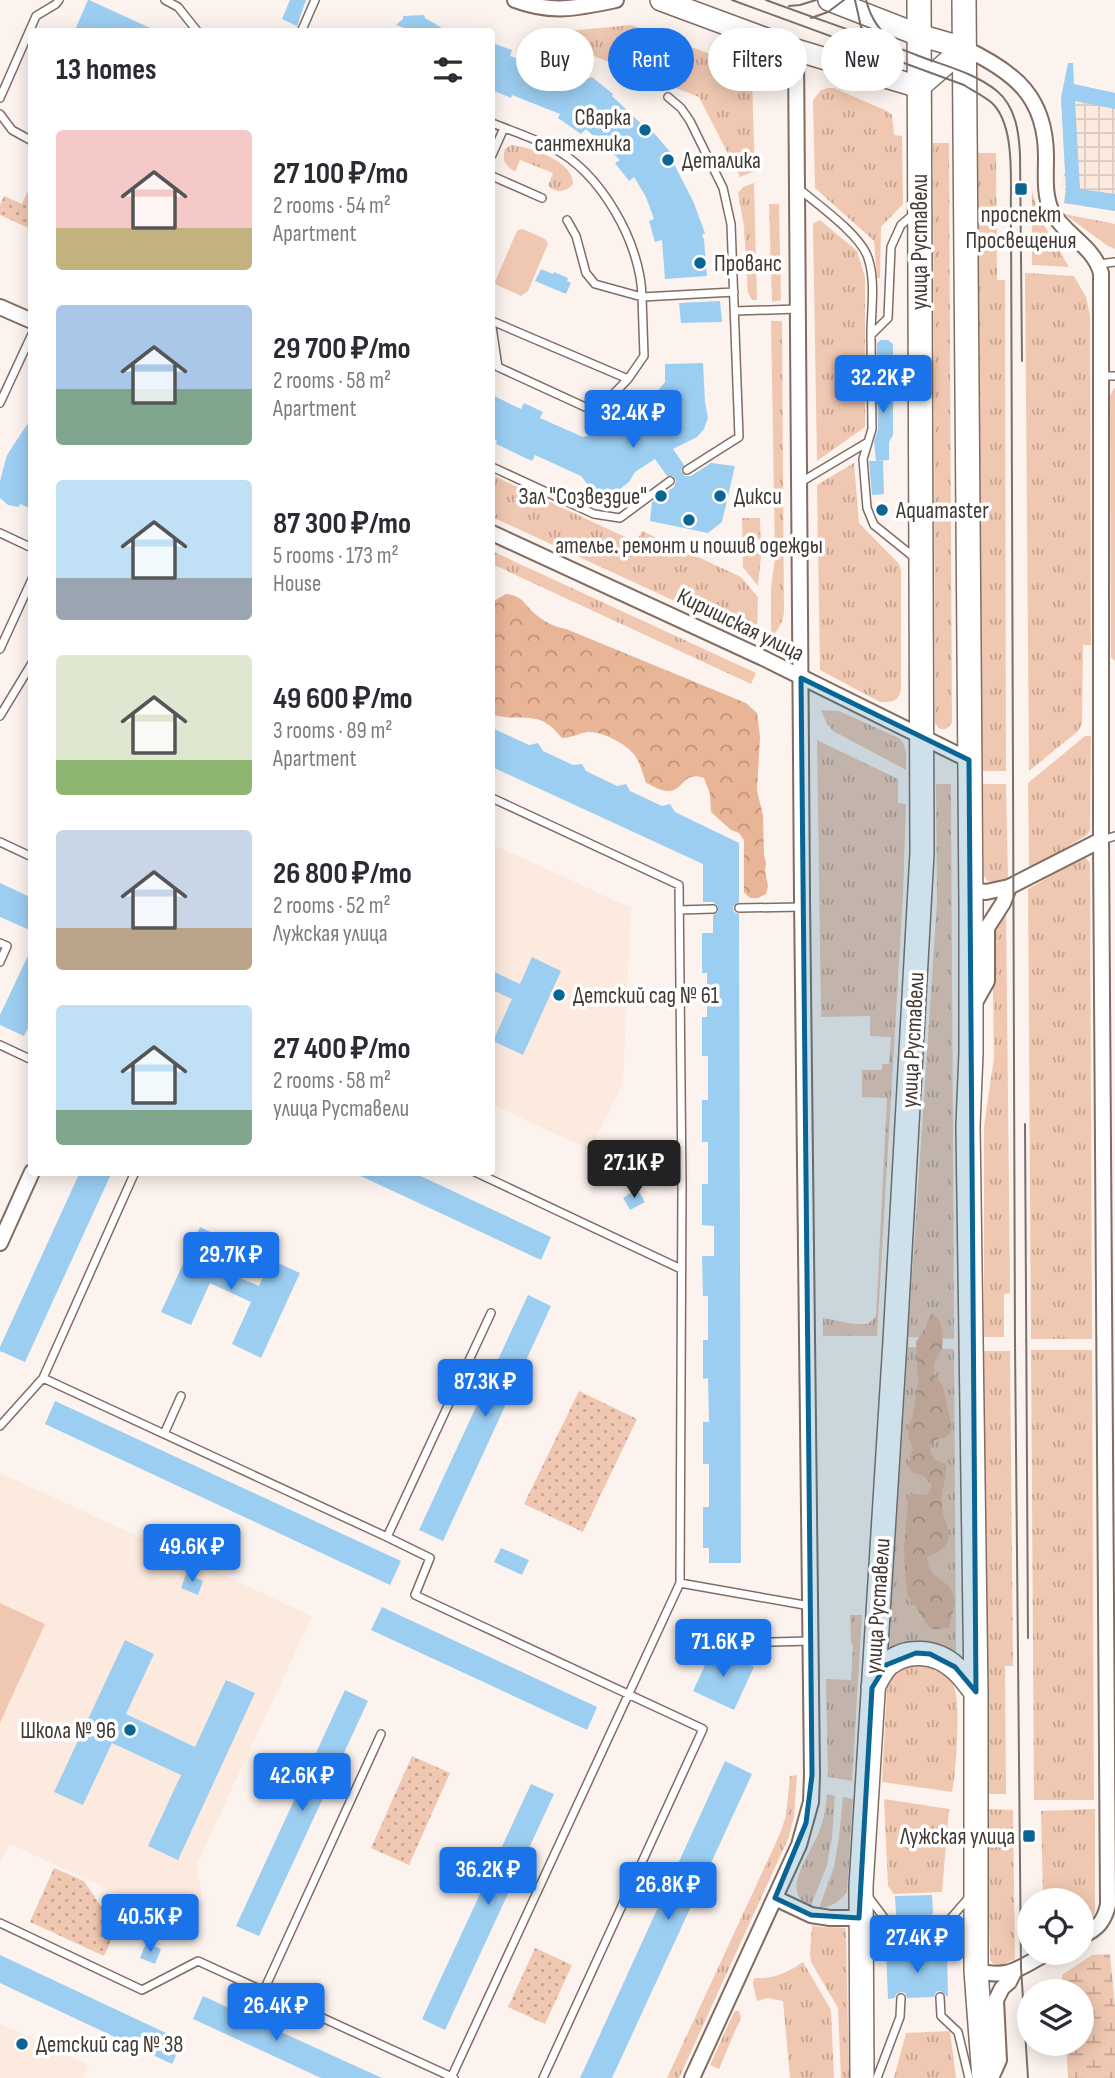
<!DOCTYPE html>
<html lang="en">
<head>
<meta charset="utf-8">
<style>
	body { margin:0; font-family:"Sofia Sans Condensed",sans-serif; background:#f2f2f3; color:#2b2b33; height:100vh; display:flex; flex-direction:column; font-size:26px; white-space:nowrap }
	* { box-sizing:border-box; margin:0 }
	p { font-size:23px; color:#7c7c81 }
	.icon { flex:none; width:38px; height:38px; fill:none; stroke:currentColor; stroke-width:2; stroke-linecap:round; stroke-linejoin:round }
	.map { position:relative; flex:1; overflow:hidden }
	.panel { position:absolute; left:28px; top:28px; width:467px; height:1148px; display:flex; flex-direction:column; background:#fff; border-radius:7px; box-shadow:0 4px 18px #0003 }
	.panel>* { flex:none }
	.hud { position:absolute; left:516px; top:28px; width:494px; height:63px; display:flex; gap:14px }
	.controls { position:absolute; left:1017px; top:1888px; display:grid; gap:14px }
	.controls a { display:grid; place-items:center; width:77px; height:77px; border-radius:50%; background:#fff; box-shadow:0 4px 18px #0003; font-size:35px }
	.price { position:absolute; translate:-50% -60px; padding:0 16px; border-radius:7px; background:#1a73e8; color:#fff; font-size:23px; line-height:46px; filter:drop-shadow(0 2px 4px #0008) }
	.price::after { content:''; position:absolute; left:50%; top:42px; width:21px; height:16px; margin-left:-10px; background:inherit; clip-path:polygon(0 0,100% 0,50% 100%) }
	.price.current { background:#222; color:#fff }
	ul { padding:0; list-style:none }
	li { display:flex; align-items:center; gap:21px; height:175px; padding:0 28px }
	li span { display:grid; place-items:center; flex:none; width:196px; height:140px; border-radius:7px; color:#555 }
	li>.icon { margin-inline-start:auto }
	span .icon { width:84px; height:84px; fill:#fffc; stroke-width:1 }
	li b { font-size:30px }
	h2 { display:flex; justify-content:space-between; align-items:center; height:84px; padding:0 28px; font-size:30px }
	.chip { padding:0 24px; border-radius:32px; background:#fff; box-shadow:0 4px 18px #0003; font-size:24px; line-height:63px }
	.chip.current { background:#1a73e8; color:#fff }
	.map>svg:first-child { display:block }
</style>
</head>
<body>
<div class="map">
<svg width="1115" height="2078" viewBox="0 0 1115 2078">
	<defs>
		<pattern id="industrial-grid" width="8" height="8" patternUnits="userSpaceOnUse" patternTransform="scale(1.75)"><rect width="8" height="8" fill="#fceadf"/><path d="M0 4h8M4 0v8" fill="none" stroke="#d9c9c0"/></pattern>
		<pattern id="grass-tufts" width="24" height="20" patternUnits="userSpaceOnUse" patternTransform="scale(1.75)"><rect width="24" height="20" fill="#f0c8b1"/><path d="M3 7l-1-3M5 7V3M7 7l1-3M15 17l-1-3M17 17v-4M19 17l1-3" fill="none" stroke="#c4a391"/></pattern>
		<pattern id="forest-crowns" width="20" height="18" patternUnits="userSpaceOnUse" patternTransform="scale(1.75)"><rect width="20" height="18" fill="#e8b597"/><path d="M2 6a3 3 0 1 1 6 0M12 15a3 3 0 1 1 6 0" fill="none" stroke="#be947c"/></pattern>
		<pattern id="wetland-marsh" width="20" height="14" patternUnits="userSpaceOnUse" patternTransform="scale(1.75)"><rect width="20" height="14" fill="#f0c8b1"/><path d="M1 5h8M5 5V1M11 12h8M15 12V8" fill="none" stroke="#c4a391"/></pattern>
		<pattern id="park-dots" width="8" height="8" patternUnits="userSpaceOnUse" patternTransform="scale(1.75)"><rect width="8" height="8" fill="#f0c8b1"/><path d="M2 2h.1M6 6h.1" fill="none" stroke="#c4a391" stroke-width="1.8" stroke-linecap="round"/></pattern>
	</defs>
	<rect width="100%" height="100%" fill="#fcf3ee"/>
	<!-- built -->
	<path fill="#fceadf" d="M492,844l139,64 -8,175 -33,67 -98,-46z
		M0,1473l312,143 -116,250 6,29 -51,14 -141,-65 -10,19z
		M0,2024l89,41 -6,13h-83z"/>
	<!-- industrial -->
	<path fill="url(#industrial-grid)" d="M1064,82l51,11v118l-51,-8 1,-16 -4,-1 4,-15 -4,-68z"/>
	<!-- grass -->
	<path fill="url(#grass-tufts)" d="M631,25l112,41 7,6 2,9 3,90 -15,6 -41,-80 -162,-63z
		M828,88h6l53,23 5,4 2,20 8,1 1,68 -22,23 -1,51h-3l-3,-37 -59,-53 -2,-88 8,-10z
		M933,143h16l3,580 -6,6c-6,1 -8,-1 -11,-6z
		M511,145c19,2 63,16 62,39 -7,8 -16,10 -25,2l5,-13 -33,-13 -5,12c-10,-7 -13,-10 -10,-23z
		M978,153h18l1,127h8l1,491h-24z
		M754,183l3,117h-5l-4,-7 -4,-67 -6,-33 5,-6z
		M1032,191l9,29 28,47 -37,-2z
		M769,204h10l2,96 -9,2z
		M1064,214l51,10v25l-7,-3z
		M820,220l37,31 8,26v150l-48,34 -4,-235 1,-3z
		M1025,273l49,3 12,21 4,19 1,329h-8l-1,79 -4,7 -49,40z
		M771,321h11l2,292c-2,10 -5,17 -13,24v-49l4,-30z
		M1114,388h1v273l-4,-4v-7l-1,-254z
		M854,463l5,60 40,41 2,6v118c-1,13 -10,15 -21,14l-60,-32 -3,-185z
		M492,475l144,67 6,-11 99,46 17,20 -1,42 -265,-122z
		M742,518h18l1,39 -3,29 -15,-19z
		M492,551l264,122 -5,11 -259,-120z
		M821,710l18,1 60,27c9,8 7,20 7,32l-73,-39 -7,-9z
		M1085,736h6l-1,94 -3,5 -58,35 -1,-87z
		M817,740l81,39v24l8,1 -3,91 -26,441h-54v-18l31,6h14l8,-8 11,-218 -25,-1v-27h20v-6h7l2,-27 -21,-1v-20l-49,1z
		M936,784h15l3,555 -46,-2 29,-435z
		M983,784h23l2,94 -9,5 -12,-2 -3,-5z
		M1086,858l4,5 2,476h-61l-3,-450 53,-30z
		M1006,907l4,386 -6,1v43h-20v-211l10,-68 -2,-121 4,-15z
		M908,1347l46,2 2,304c-26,-14 -41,-14 -68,-5z
		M1031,1350h61l2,450h-60z
		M984,1351h26l3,315h-8l1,128h-20z
		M850,1615h12l-10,166 -24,-4 -2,-98 25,1 2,-33 -2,-5z
		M912,1665c17,0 35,5 42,22 7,15 2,87 -2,105l-70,-10 5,-95c6,-13 12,-17 25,-22z
		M797,1775l-3,42 -6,22 -109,239h-12l112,-242 7,-20 4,-40z
		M827,1794l8,2 -3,41 -5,28 -16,41c-5,-3 -11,-6 -13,-11 -7,-17 15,-47 21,-63 5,-12 7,-25 8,-38z
		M843,1797l10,2 -6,93c-7,9 -16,16 -28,16l15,-41 5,-30z
		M884,1799l65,10 -7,83 -48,2 -6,-8z
		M986,1809l27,1 2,149 -16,7 -6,-2 -3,-4z
		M1095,1809v103l-3,7 -10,7v-26h-39l-2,-89z
		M812,1925c12,4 22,1 33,3l1,3 3,147h-8l-3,-70 -27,-46 -1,-8z
		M803,1962l28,48 3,68h-44l-7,-77 -15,-3 -11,3 -4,-17 1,-6c20,1 33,-5 49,-16z
		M736,2011h3l2,6 -22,52 -9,-4 24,-53z
		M950,2031l6,47h-62l12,-45z"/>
	<!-- forest -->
	<path fill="url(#forest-crowns)" d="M506,594c18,3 16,8 28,19 9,8 20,14 32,16l180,74 11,10 3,24 -3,54 6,24 1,40 2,8 -1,8 3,15 -2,8 -8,4h-8l-6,-6v-52l-5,-7 -8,-3 -20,-18 -1,-18 -6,-16c-21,-8 -20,13 -36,13 -7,0 -15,-5 -22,-8 -3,-8 -5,-18 -10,-26 -7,-12 -34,-26 -48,-25 -9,1 -16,6 -26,6 -4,-4 -8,-10 -13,-13 -16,-13 -39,-3 -57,-11v-112z
		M932,1314l8,7c1,8 5,21 1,29 -3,8 -9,13 -7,22 1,6 7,9 9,15l9,41c-3,12 -13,8 -21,15l-1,8 5,9 11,4c1,15 -6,28 -4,44 1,10 9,22 6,32 -3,10 -13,13 -21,17 1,27 25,19 27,42 2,10 -4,18 -5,28l-13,3 -7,-3 -21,-31 -2,-13 -2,-32 4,-53 3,-4 16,1 5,-9 -5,-8 -15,-6 -4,-7 5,-16 -5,-12 1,-13 3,-6 6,-35 -2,-41 10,-15 2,-7z"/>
	<!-- wetland -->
	<path fill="url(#wetland-marsh)" d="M1110,1954l5,53v71h-47l-2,-34h16v-52l-19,-1 -1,-16 30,-20z"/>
	<!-- park -->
	<path fill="url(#park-dots)" d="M28,190l3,2v37l-31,-14v-10l4,-9 18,8z
		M579,1391l58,28 -54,113 -59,-28z
		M412,1756l38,17 -41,92 -38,-17z
		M54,1868l30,13 32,48 -12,27 -74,-34z
		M535,1948l37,17 -27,59 -37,-17z"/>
	<!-- garden -->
	<path fill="#f0c8b1" d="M523,229l22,10 3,5 -20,47 -7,5 -24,-11 -2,-3 20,-47 3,-5z
		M0,1603l45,21 -45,99z"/>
	<!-- building -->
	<path fill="#9ccef2" d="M88,0h1l70,32h-85z
		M290,0h16l-9,26 -15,-7z
		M424,15l1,3 24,14h-34l-19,-7 7,-6v-3z
		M492,43l20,7 -2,6 32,12 7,-3 37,14 6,-2 21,17 -1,2 38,36 4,1 17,20 -3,4 4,3 21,41 12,32 -3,2 2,4 3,37 -42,3 -3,-39 -7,2 -6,-21 5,-2 -8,-22 -12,-20 -5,4 -14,-18 5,-3 -34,-31 -5,5 -23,-16 2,-4 -48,-19 -1,3 -19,-8z
		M1068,63h5l1,21 41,9v16l-40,-8 5,88 35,5v17l-51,-8 2,-14 -5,-91z
		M541,269l12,5 1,-2 14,6 -1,3 4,2 -5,11 -31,-13z
		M720,301l2,21 -41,1 -2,-20z
		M881,340h7l5,4v91l-4,7v18l-13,1h7l1,33 -12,1 -3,-34h7l-2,-19 4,-13 -1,-86z
		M703,363l2,39 3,16 -4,11 -7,8 -24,12 11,16 -3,6 4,5h6l20,-13 24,3 -13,56 -14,11 -58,-12 2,-19 22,-15 2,-6 -3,-5h-6l-12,-17 -20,13 -6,10 -9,7 -11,3 -11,-1 -10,-6 -7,-9 -46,-21 -3,6 -36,-17 1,-3 -5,-3v-43l29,14 3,-6 19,9 -3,6 43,19 17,-5 27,1 16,-11 6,-20 16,-20v-18z
		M32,417v92l-12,-5 -1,3 -11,-2 -8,-7v-17l7,-26z
		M492,728l37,17 9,-2 5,8 30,14 9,-1 4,7 31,15 9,-2 4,7 32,15 8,-2 5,8 64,31v59l-6,5 1,5 5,2 2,649h-32v-15h-6v-41h6v-43h-6v-42h6l-1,-44 -5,1v-39h5v-44h-5l-1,-40h12v-30l-12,-1v-41h6v-42h-6v-42h6v-44h-6v-39h5v-44h-5v-40h11v-18l5,-3v-6l-5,-4h-10v-38l-211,-97z
		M0,883l32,15v33l-32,-14z
		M32,947v73l-8,16 -24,-11v-10z
		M532,957l29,14 -38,84 -30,-14 19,-42 -20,-9v-19l28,13z
		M80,1172h32l-87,190 -25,-11v-4z
		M352,1172h60l139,65 -10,23z
		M637,1189l8,13 -15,8 -7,-12z
		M200,1227l29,14 -12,27 42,18 12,-26 29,13 -39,85 -29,-14 19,-42 -41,-19 -19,42 -30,-13z
		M528,1295l23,11 -108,235 -24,-11z
		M55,1401l346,160 -11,24 -345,-161z
		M501,1548l28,12 -7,15 -28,-13z
		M186,1574l17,7 -5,14 -17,-7z
		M382,1607l215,100 -10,23 -216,-100z
		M125,1640l29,14 -28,60 69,33 31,-67 29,13 -77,167 -30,-14 33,-71 -69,-32 -29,62 -29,-13z
		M713,1648l41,19 -20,43 -41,-19z
		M345,1690l23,11 -109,235 -23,-10z
		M725,1761l27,13 -140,304h-32z
		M531,1784l23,10 -109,236 -23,-11z
		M932,1895l1,18 -19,21 -18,-19 -1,-19z
		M146,1943l15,6 -6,15 -15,-6z
		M947,1951l1,46 -8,-6 -4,1 -2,5 -27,1 -2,-5 -4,-1 -5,2 -1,4 -7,1 -2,-46h8l2,4 4,2 4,-2 2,-4 26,-1 2,5 5,1 4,-2 1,-4z
		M0,1955l183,86 -11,23 -172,-81z
		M203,1996l80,37 99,45h-61l-128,-59z"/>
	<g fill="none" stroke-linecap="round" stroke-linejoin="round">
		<defs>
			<path id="service" d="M165,0l13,7 20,25
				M301,32l14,-32
				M668,97l13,11 9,13 33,67 8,36 8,213 -52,33
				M0,98l36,-82 20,-12 3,-4
				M0,114l12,16 20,11
				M492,123c20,8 41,15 61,25 48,25 88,95 89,149l92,-5
				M492,155l12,-27
				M492,176l50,22
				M798,188c19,16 63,47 70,70 8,23 3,53 3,77
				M1099,264l16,-2
				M735,311l62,-2
				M492,321l136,58 16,-23 -2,-59 -47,-13 -9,-11 -10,-37 -9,-16
				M492,327l6,40 98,45 32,-33
				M1101,376h14
				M0,403l32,-69
				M492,467l102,47 26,4 50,-37
				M801,482l67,-40
				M0,533l32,15
				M915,558l-41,-33 -7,-17 -4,-49 9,-30 -1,-94 17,-17 3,-71 10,-22 15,-13
				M0,649l32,-70
				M0,716l32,-53
				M1102,840l13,-4
				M0,842l32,15
				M739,908l63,-1
				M679,910l34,-1
				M0,943l7,3 -7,16
				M0,1045l32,15
				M475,1172l206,97
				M43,1378l344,159 104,-224
				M0,1426l43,-48 92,-206
				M164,1434l17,-38
				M387,1537l43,21 -15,37 288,134 -160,349
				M680,1583l130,23
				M707,1633l29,10 74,-2
				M867,1895l30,40 3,18
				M0,1923l142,67 56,-29 256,117
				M938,1952v-19l33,-38
				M264,1990l117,-256
				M940,1997l1,19 17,16 11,46
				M451,2078l229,-495 2,-397 -3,-301 -187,-87
				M877,2078l23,-61 1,-19"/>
			<path id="minor" d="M515,0c37,14 63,8 101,0
				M964,48c51,24 82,49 82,109 0,17 -2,37 5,53 12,24 43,36 50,63v567l7,1065c-4,17 -11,24 -26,31
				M0,307l32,14
				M492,533l271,125 206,102
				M970,890l16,2 23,-5 92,-47
				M973,1006l14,-25v-53l16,-25 6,-16
				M0,1243l32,-71
				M775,1898l36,17 19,3h29
				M976,1971c36,8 41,-3 72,-18
				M692,2078l107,-233 12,-43 1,-27 -10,-877 -6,-848
				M991,2078l8,-18 -3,-60 6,-12 7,-6 6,-12"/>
			<path id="secondary" d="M661,0l135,50 123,37 45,-39
				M829,0l90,35 45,13"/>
			<path id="primary" d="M964,0l7,907v146l-3,73 8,566v279l8,107
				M873,1687c4,-8 9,-18 15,-23 19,-16 48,-13 66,3 9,7 15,17 22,25
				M862,2078l-1,-192 34,-545 27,-488 -3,-853"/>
		</defs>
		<!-- service casing -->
		<use href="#service" stroke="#816d62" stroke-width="10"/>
		<!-- minor casing -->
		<use href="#minor" stroke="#816d62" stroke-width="18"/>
		<!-- secondary casing -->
		<use href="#secondary" stroke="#816d62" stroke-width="24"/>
		<!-- primary casing -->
		<use href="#primary" stroke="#816d62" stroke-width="26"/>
		<!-- service -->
		<use href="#service" stroke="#fff" stroke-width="7"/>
		<!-- minor -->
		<use href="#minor" stroke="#fff" stroke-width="14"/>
		<!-- secondary -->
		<use href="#secondary" stroke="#fff" stroke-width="21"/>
		<!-- primary -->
		<use href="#primary" stroke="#fff" stroke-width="23"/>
		<!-- tram -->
		<path stroke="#78706a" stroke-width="2" d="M732,0l232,85c9,6 20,11 28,18 24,23 18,79 19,110l4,1132 6,622 7,111
			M766,0c51,19 102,36 153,56 26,10 56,17 78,35 19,16 22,42 23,64l2,206
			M855,0l6,27 9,11
			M866,0c5,19 14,32 30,44
			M789,6l11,-1 16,-5
			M811,18l17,-6 16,-12
			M1025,1124l3,514"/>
	</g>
	<!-- marked area -->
	<path fill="#0a6595" fill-opacity="0.2" stroke="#0a6595" stroke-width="5" stroke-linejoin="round" d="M801,678l168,82 7,932 -21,-25 -25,-13 -14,-1 -30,12 -14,23 -13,230 -48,-3 -36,-17 31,-75 6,-48z"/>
	<!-- markers -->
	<g fill="#0a6595" stroke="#fff" stroke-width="2.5">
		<circle cx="645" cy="130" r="7"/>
		<circle cx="668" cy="160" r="7"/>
		<rect x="1014" y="182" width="14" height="14" rx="3.5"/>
		<circle cx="700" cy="263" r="7"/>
		<circle cx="661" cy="496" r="7"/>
		<circle cx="720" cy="496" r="7"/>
		<circle cx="882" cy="510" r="7"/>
		<circle cx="689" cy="520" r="7"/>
		<circle cx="559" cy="995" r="7"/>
		<circle cx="130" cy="1730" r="7"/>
		<rect x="1022" y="1829" width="14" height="14" rx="3.5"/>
		<circle cx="22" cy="2044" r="7"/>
	</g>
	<g text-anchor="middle" stroke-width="7" stroke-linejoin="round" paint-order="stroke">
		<!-- poi labels -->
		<g font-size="23" fill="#413933" stroke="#fff" text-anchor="start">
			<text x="631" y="125" text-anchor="end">Сварка<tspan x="631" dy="26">сантехника</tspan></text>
			<text x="682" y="168">Деталика</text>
			<text x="1021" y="222" text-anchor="middle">проспект<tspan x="1021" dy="26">Просвещения</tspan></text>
			<text x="714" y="271">Прованс</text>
			<text x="647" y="504" text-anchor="end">Зал "Созвездие"</text>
			<text x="734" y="504">Дикси</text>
			<text x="896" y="518">Aquamaster</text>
			<text x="689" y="553" text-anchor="middle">ателье. ремонт и пошив одежды</text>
			<text x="573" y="1003">Детский сад № 61</text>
			<text x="116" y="1738" text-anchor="end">Школа № 96</text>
			<text x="1015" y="1844" text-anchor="end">Лужская улица</text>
			<text x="36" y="2052">Детский сад № 38</text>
		</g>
		<!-- street labels -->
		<g font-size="23" fill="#413933" stroke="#fff">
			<text transform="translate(919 242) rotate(-90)" y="8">улица Руставели</text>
			<text transform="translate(741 624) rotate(26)" y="8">Киришская улица</text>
			<text transform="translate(912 1040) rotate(-87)" y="8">улица Руставели</text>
			<text transform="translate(877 1606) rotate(-86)" y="8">улица Руставели</text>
		</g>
	</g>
</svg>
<div class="controls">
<a><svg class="icon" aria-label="locate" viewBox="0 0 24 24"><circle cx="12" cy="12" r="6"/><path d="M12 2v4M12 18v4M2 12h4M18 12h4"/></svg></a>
<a><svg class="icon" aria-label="layers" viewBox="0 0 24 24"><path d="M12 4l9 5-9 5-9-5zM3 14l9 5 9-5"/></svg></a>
</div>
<b class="price" style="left:883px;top:415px">32.2K ₽</b>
<b class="price" style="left:633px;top:450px">32.4K ₽</b>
<b class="price current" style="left:634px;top:1200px">27.1K ₽</b>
<b class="price" style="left:231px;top:1292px">29.7K ₽</b>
<b class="price" style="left:485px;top:1419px">87.3K ₽</b>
<b class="price" style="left:192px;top:1584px">49.6K ₽</b>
<b class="price" style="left:723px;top:1679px">71.6K ₽</b>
<b class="price" style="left:302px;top:1813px">42.6K ₽</b>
<b class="price" style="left:488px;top:1907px">36.2K ₽</b>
<b class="price" style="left:668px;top:1922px">26.8K ₽</b>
<b class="price" style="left:150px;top:1954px">40.5K ₽</b>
<b class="price" style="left:917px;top:1975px">27.4K ₽</b>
<b class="price" style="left:276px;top:2043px">26.4K ₽</b>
<div class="hud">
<a class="chip">Buy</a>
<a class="chip current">Rent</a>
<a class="chip">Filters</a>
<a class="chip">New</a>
</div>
<section class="panel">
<h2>13 homes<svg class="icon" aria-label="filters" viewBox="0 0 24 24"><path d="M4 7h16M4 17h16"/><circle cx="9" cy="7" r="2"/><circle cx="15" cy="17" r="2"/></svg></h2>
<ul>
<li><span style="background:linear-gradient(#f6c9c9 70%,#c2b280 0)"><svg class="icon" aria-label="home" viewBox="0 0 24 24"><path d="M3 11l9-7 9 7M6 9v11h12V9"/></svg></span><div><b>27 100 ₽/mo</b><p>2 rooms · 54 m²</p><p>Apartment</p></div></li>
<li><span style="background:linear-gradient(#a9c7e8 60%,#7fa58c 0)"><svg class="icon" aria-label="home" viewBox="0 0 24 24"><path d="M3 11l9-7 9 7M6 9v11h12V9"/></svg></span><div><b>29 700 ₽/mo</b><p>2 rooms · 58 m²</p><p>Apartment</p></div></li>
<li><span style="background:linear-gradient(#bfe0f5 70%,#9aa5b1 0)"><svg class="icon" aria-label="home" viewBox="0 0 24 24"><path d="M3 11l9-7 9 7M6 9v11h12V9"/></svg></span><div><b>87 300 ₽/mo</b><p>5 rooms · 173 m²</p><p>House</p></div></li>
<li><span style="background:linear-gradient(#dfe7d0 75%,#8fb573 0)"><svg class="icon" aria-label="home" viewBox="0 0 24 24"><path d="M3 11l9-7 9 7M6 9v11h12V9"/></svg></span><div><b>49 600 ₽/mo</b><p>3 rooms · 89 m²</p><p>Apartment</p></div></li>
<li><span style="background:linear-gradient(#c9d6e8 70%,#b9a48a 0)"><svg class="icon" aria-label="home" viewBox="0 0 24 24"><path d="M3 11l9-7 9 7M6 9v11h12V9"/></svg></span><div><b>26 800 ₽/mo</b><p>2 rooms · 52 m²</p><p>Лужская улица</p></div></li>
<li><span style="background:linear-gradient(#bfe0f5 75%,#7fa58c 0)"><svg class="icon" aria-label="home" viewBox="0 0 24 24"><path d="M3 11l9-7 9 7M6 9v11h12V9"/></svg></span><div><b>27 400 ₽/mo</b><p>2 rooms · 58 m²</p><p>улица Руставели</p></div></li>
</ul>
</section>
</div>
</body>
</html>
